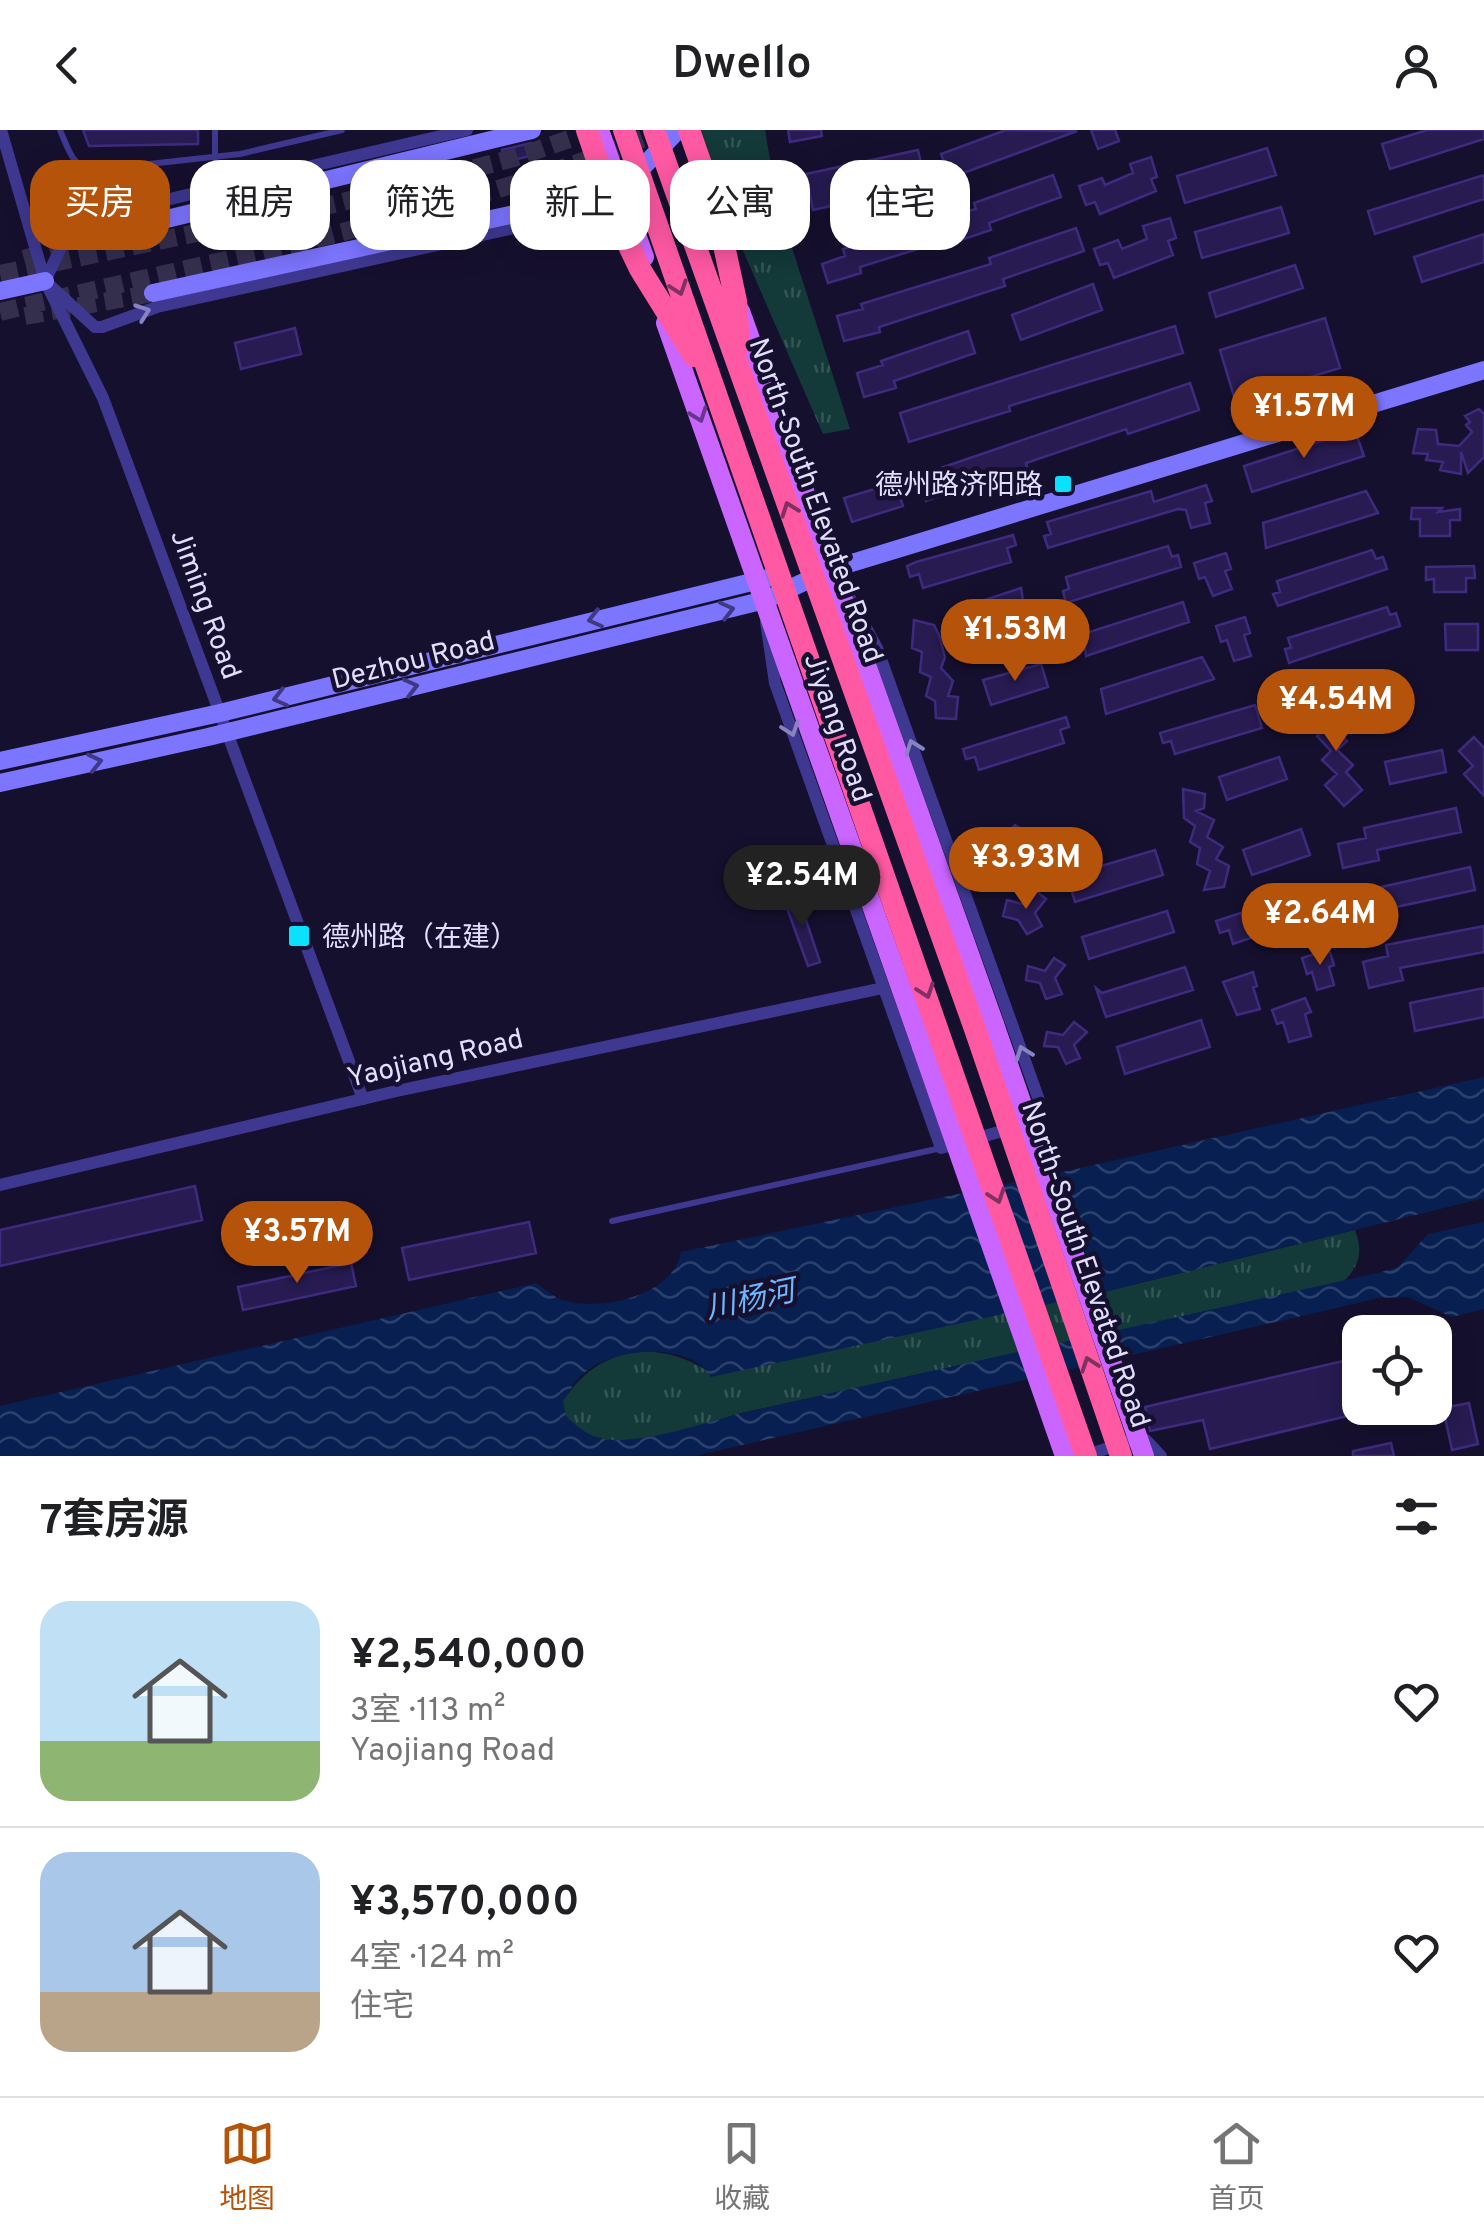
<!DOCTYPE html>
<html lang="zh">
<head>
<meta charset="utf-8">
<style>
	body { margin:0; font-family:Overpass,"Noto Sans SC",sans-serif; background:#f6f6f6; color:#202124; height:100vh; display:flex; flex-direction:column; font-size:38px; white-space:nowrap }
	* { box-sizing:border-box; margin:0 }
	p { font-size:32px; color:#757577 }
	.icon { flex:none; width:55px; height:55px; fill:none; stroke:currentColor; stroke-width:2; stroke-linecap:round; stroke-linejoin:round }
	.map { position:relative; height:1326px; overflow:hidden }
	.sheet { display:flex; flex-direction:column; background:#fff; flex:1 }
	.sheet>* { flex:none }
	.guide { position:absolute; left:30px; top:30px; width:1425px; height:90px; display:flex; gap:20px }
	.tools { position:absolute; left:1342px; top:1185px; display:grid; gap:20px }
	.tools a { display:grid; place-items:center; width:110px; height:110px; border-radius:20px; background:#fff; box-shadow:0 5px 25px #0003; font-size:50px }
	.price { position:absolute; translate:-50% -85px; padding:0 22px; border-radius:35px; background:#b45309; color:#fff; font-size:32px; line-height:65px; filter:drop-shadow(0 2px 5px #0008) }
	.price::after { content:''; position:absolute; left:50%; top:60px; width:30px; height:22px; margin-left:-15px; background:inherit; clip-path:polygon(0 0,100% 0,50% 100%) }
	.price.active { background:#222; color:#fff }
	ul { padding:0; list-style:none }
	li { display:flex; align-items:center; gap:30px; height:250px; padding:0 40px }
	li+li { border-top:2px solid #e0e0e0 }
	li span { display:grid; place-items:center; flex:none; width:280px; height:200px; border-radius:30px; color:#555 }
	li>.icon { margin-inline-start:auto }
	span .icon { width:120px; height:120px; fill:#fffc; stroke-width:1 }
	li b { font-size:42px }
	h2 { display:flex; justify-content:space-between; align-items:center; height:120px; padding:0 40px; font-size:42px }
	.chip { padding:0 35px; border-radius:30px; background:#fff; box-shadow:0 5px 25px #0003; font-size:35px; line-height:90px }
	.chip.active { background:#b45309; color:#fff }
	header { display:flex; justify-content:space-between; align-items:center; height:130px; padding:0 40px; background:#fff; font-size:45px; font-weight:600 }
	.dock { display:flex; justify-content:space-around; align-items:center; height:140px; border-top:2px solid #e0e0e0; background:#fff; font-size:28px; color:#757577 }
	.dock a { display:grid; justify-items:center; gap:5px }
	.dock .active { color:#b45309 }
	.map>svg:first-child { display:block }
</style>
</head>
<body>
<header><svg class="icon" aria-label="back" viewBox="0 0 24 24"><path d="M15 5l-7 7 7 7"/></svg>Dwello<svg class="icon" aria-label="person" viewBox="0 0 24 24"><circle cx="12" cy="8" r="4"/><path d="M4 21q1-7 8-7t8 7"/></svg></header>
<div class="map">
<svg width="1484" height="1326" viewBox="0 0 1484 1326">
	<defs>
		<pattern id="grass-tufts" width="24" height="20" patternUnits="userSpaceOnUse" patternTransform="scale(2.5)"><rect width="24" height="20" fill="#133939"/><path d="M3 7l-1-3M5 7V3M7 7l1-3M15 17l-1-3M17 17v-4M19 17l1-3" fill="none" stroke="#355557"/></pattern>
		<pattern id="water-waves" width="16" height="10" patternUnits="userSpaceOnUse" patternTransform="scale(2.5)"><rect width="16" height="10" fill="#072051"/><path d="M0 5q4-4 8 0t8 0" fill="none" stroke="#2b406b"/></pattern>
	</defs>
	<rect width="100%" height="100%" fill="#16102f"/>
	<!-- grass -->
	<path fill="url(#grass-tufts)" d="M699,0h66l12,71 73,228 -27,5 -89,-204z
		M1355,1100c8,21 5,35 -11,51l-603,132c-35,10 -108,35 -142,25 -13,-3 -24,-13 -34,-22l-2,-15c34,-53 91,-63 143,-31l390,-76z"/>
	<!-- water -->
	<path fill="url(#water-waves)" d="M1484,947v121l-388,96 -385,83c-22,-36 -93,-29 -123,-7 -11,7 -18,20 -25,31l3,15c9,9 20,19 33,22 34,9 107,-15 142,-25l637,-140 20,-6 30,-33 56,-12v87l-32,8 -44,-20 -29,1 -684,158h-695v-50l536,-123c10,7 21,17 34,19 37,8 104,-8 111,-50l373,-78z"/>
	<!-- building -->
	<path fill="#271b51" stroke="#3e2b7f" stroke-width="2.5" d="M83,0h115v14l-109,2z
		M788,0h33l1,6 -32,6z
		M1006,0l71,1 -127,47 -9,-24z
		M1091,0h24l4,11 -21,8z
		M1427,0h57v9l-94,30 -8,-25z
		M531,13l3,12 -29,7 -3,-12z
		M1267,18l9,27 -91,28 -8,-27z
		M918,20l8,35 -113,25 -7,-36z
		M1151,27l6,20 -6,2 5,12 -56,23 -5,-12 -9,3 -7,-19 23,-8 3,7 28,-12 -3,-9z
		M1053,45l8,22 -72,26 2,7 -36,12 -2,-4 -93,29 1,6 -33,10 -6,-19 23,-8 -2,-7 133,-40 -2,-6z
		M1484,45v24l-109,35 -7,-23z
		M1281,77l8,26 -87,25 -7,-26z
		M1170,88l6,20 -8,3 5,14 -59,23 -6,-15 -8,2 -6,-16 24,-9 4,9 25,-10 -4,-13z
		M1076,98l8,23 -81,28 2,7 -126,41 1,5 -36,9 -7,-25 26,-7 -2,-5 130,-40 -2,-6z
		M1484,104v28l-62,20 -8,-25z
		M1295,135l8,23 -87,29 -7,-24z
		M1093,154l9,26 -81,30 -9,-25z
		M1325,188l15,50 -105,32 -15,-50z
		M1175,196l8,27 -174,53 1,5 -101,31 -9,-29z
		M295,198l6,26 -60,15 -6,-26z
		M968,201l7,22 -81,28 2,7 -32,9 -7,-24 26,-8 -2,-4z
		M1190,253l9,27 -71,24 -2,-5 -100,34 1,4 -101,34 -9,-25z
		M1479,279l5,5v43l-16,16 -7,-21v22l-21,-4 3,-8 -17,-2 2,-6 -15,-1 5,-24 18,1 2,14 21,2 13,-14 -6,-7 4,-3 -5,-6z
		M1355,300l9,26 -112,36 -8,-26z
		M895,353l8,23 -51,16 -8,-24z
		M1206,355l6,16 -7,2 5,20 -19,5 -5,-18 -8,-1 -130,39 -4,-12 7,-2 -4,-12 104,-31 3,11z
		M1366,361l12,22 -112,35 -3,-25z
		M1412,378h30l-4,4 22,-3v11h-10v16h-30v-17h-9z
		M1013,405l3,10 -9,3 4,14 -88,26 -4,-14 -9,3 -3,-11 9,-4z
		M1168,416l4,11 6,-2 3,12 -115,36 -3,-12 6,-2 -3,-12z
		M1372,420l4,9 7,-2 4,12 -109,37 -5,-12 7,-2 -3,-11z
		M1226,423l5,16 -6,2 7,18 -19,7 -8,-19 -6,2 -5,-16z
		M1474,436l1,12h-9v14h-32v-13l-8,1v-13z
		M1021,458l5,30 -59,18 -5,-16 -7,2 -4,-11z
		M1183,472l6,20 -103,34 -3,-22z
		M1387,477l3,8 6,-2 4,13 -111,37 -4,-14 6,-1 -3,-10z
		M1245,487l5,16 -6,2 7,21 -17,5 -7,-21 -6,2 -5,-16z
		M914,490l20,5 5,10 6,22 -4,11 12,13 -5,15 10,1 -2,22 -20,-1 -1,-17 -9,-5 5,-19 -11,-5 2,-20 -10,-4z
		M1445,494h33v26h-32z
		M1202,527l12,22 -108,35 -5,-25z
		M1041,534l7,23 -57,18 -8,-25z
		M1325,568l18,18 -10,10 14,15 -10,9 16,15 -7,7 16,18 -18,16 -19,-21 12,-11 -15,-14 9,-9 -14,-15 10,-9 -16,-15z
		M1255,575l7,23 -87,26 -4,-13 -8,2 -3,-10z
		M1066,587l3,10 -9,3 4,13 -85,27 -4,-13 -9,2 -3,-10z
		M1474,607l10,11v48l-20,-22 9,-8 -14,-15z
		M1442,620l4,22 -56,12 -5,-22z
		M1279,627l8,22 -60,21 -8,-23z
		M1183,659l22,5 -1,14 -8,3 18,9 -7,17 16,10 -7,12 13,7 -5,21 -20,3 6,-19 -13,-7 3,-16 -10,-6 5,-16 -11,-8z
		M1456,678l5,24 -84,18 2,10 -36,8 -5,-24 28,-6 -2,-10z
		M1015,695l11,7 -11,14 5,13 -16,8 -5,-16 -14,-2 1,-17 19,4z
		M1301,699l9,26 -58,20 -9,-25z
		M1155,720l8,25 -88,27 -8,-26z
		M1470,737l5,23 -88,19 3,11 -35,7 -5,-24 29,-6 -2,-9z
		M1320,757l4,11 -11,4 4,14 -84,28 -4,-14 -9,3 -4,-12z
		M1036,761l10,8 -11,14 7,13 -15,8 -9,-14 -15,-4 4,-16 19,5z
		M798,766l22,66 -12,4 -24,-66z
		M1167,781l7,21 -85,27 -7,-22z
		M1484,796v26l-84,16 3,12 -34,8 -6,-26 25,-6 -2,-11z
		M1329,819l5,16 -5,2 5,18 -17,5 -5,-18 -5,2 -5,-16z
		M1054,828l11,7 -10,13 7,16 -16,5 -6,-16 -14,-3 2,-14 17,5z
		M1185,837l8,23 -87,27 -10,-29 6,5z
		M1253,842l4,14 -4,1 7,22 -23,6 -14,-33z
		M1484,858v29l-69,14 -5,-28z
		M1305,868l6,14 -6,2 6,22 -22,6 -6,-20 -6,2 -5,-14z
		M1201,890l9,27 -85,27 -8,-27z
		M1074,892l13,10 -13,13 6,13 -14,6 -8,-17 -14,-1 3,-14 16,3z
		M195,1056l7,34 -202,46v-36z
		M529,1092l7,31 -127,27 -7,-32z
		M351,1133l5,23 -113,24 -5,-23z
		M1360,1227v56l-150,36 -7,-29 -53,11 -5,-24z
		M1469,1273l9,41 -26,6 -9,-42z
		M1391,1313l3,13h-41v-5z"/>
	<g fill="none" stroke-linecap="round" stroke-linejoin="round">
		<!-- secondary-tunnel -->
		<path stroke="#352f4e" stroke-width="18" stroke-dasharray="18 9" stroke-linecap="butt" d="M24,129l114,-33
			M0,144l335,-70 179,-46 82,-28
			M0,182c223,-54 451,-94 664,-182
			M25,186l128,-23"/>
		<!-- lane -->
		<path stroke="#3e3891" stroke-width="6" d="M60,0c8,18 12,38 34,40l146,-16 102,-24
			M215,0v28
			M612,1091l329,-73"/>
		<!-- street -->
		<path stroke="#3e3891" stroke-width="12" d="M1,0l44,151 58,117 260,701
			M467,0l-383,89 -14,9 -25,53 50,46h7l55,-20 384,-85 39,-16
			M766,492l9,61 166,465 83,-23 13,-9 2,-16 -162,-452 -32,-59
			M0,1055l392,-93 491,-104
			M1084,1326l52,-17 10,1 15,16"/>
		<!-- secondary -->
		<path stroke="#7c75ff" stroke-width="18" d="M138,96l394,-96
			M0,161l45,-10
			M153,163l467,-102 58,-61
			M0,631l220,-48 548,-135
			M0,653l208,-46 557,-137 67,-31 652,-199"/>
		<!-- primary -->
		<path stroke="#ca65ff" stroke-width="20" d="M599,0l45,127
			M740,181l254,713
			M666,193l256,724"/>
		<!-- highway -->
		<path stroke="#ff59a4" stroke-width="22" d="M689,0l26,74"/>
		<!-- primary-bridge -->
		<path stroke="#ca65ff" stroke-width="20" d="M994,894l150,432
			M922,917l143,409"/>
		<!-- highway-bridge -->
		<path stroke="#ff59a4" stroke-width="22" d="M587,0l32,95 21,44 54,87
			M624,0l462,1326
			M654,0l321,899 146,427
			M715,74l21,97 3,44"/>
	</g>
	<!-- one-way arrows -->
	<defs><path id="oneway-chevron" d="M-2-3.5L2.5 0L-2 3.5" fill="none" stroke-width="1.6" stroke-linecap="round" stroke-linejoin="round" transform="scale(2.5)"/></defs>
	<g stroke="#7f3164">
		<use href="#oneway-chevron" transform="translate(679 158) rotate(71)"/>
		<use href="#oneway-chevron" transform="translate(789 379) rotate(-110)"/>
		<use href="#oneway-chevron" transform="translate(926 861) rotate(71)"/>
		<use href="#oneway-chevron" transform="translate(997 1066) rotate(71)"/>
		<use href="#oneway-chevron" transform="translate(1089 1234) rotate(-109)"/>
	</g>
	<g stroke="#8883c2">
		<use href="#oneway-chevron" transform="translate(143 182) rotate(-20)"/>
		<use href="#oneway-chevron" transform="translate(791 599) rotate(71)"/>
		<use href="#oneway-chevron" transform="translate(913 617) rotate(-110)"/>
		<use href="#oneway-chevron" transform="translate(1023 923) rotate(-110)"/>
	</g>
	<use stroke="#67368d" href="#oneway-chevron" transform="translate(699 285) rotate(70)"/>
	<g stroke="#3f3882">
		<use href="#oneway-chevron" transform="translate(727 480) rotate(-14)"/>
		<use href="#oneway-chevron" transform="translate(595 489) rotate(166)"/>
		<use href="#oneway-chevron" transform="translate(411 557) rotate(-14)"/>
		<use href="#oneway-chevron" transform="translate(280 568) rotate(166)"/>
		<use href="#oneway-chevron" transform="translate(95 632) rotate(-13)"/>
	</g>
	<!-- markers -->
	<g fill="#0ae0ff" stroke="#16102f" stroke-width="4">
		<rect x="1053" y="344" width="20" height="20" rx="5"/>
		<rect x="287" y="794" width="24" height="24" rx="5"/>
	</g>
	<g text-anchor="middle" stroke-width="9" stroke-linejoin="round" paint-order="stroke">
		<!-- poi labels -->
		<g font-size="28" fill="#e3deff" stroke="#16102f" text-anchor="end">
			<text x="1043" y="364">德州路济阳路</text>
			<text x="322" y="816" text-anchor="start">德州路（在建）</text>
		</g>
		<!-- street labels -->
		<g font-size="28" fill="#e3deff" stroke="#16102f">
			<text transform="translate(817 370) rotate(70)" y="10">North-South Elevated Road</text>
			<text transform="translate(207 474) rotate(70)" y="10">Jiming Road</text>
			<text transform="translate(413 529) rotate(-14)" y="10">Dezhou Road</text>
			<text transform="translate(839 597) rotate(71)" y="10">Jiyang Road</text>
			<text transform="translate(435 927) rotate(-13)" y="10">Yaojiang Road</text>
			<text transform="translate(1087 1134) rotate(71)" y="10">North-South Elevated Road</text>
		</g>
		<!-- water labels -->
		<g font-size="30" font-style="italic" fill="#6cb7ff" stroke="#16102f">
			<text transform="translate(750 1169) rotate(-12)" y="10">川杨河</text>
		</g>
	</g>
</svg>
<div class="tools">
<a><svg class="icon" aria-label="locate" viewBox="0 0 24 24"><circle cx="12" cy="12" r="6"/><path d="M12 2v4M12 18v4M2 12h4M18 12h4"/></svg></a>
</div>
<b class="price" style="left:1304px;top:331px">¥1.57M</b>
<b class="price" style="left:1015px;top:554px">¥1.53M</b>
<b class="price" style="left:1336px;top:624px">¥4.54M</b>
<b class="price" style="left:1026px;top:782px">¥3.93M</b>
<b class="price active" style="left:802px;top:800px">¥2.54M</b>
<b class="price" style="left:1320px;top:838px">¥2.64M</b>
<b class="price" style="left:297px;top:1156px">¥3.57M</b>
<div class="guide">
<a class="chip active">买房</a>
<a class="chip">租房</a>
<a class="chip">筛选</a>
<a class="chip">新上</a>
<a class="chip">公寓</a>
<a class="chip">住宅</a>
</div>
</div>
<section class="sheet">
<h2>7套房源<svg class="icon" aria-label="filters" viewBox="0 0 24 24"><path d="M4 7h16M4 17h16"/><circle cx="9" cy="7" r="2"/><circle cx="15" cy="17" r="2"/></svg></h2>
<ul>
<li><span style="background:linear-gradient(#bfe0f5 70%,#8fb573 0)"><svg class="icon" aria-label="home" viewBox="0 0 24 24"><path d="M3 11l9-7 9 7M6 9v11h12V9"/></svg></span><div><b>¥2,540,000</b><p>3室 · 113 m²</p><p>Yaojiang Road</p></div><svg class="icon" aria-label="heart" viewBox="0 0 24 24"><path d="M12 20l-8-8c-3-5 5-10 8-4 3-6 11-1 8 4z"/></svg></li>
<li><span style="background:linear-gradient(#a9c7e8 70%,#b9a48a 0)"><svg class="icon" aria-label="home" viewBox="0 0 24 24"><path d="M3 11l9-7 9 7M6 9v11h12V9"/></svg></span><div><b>¥3,570,000</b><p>4室 · 124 m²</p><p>住宅</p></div><svg class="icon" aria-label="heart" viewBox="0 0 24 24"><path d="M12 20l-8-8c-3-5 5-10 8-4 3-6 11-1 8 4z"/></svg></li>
</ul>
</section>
<nav class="dock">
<a class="active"><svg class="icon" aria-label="map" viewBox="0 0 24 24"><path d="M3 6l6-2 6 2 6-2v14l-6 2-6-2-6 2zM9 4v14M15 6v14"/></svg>地图</a>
<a><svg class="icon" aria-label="saved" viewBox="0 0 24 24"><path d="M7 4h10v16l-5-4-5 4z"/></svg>收藏</a>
<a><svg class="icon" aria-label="home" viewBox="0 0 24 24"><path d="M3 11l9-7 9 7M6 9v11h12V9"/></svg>首页</a>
</nav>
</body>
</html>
